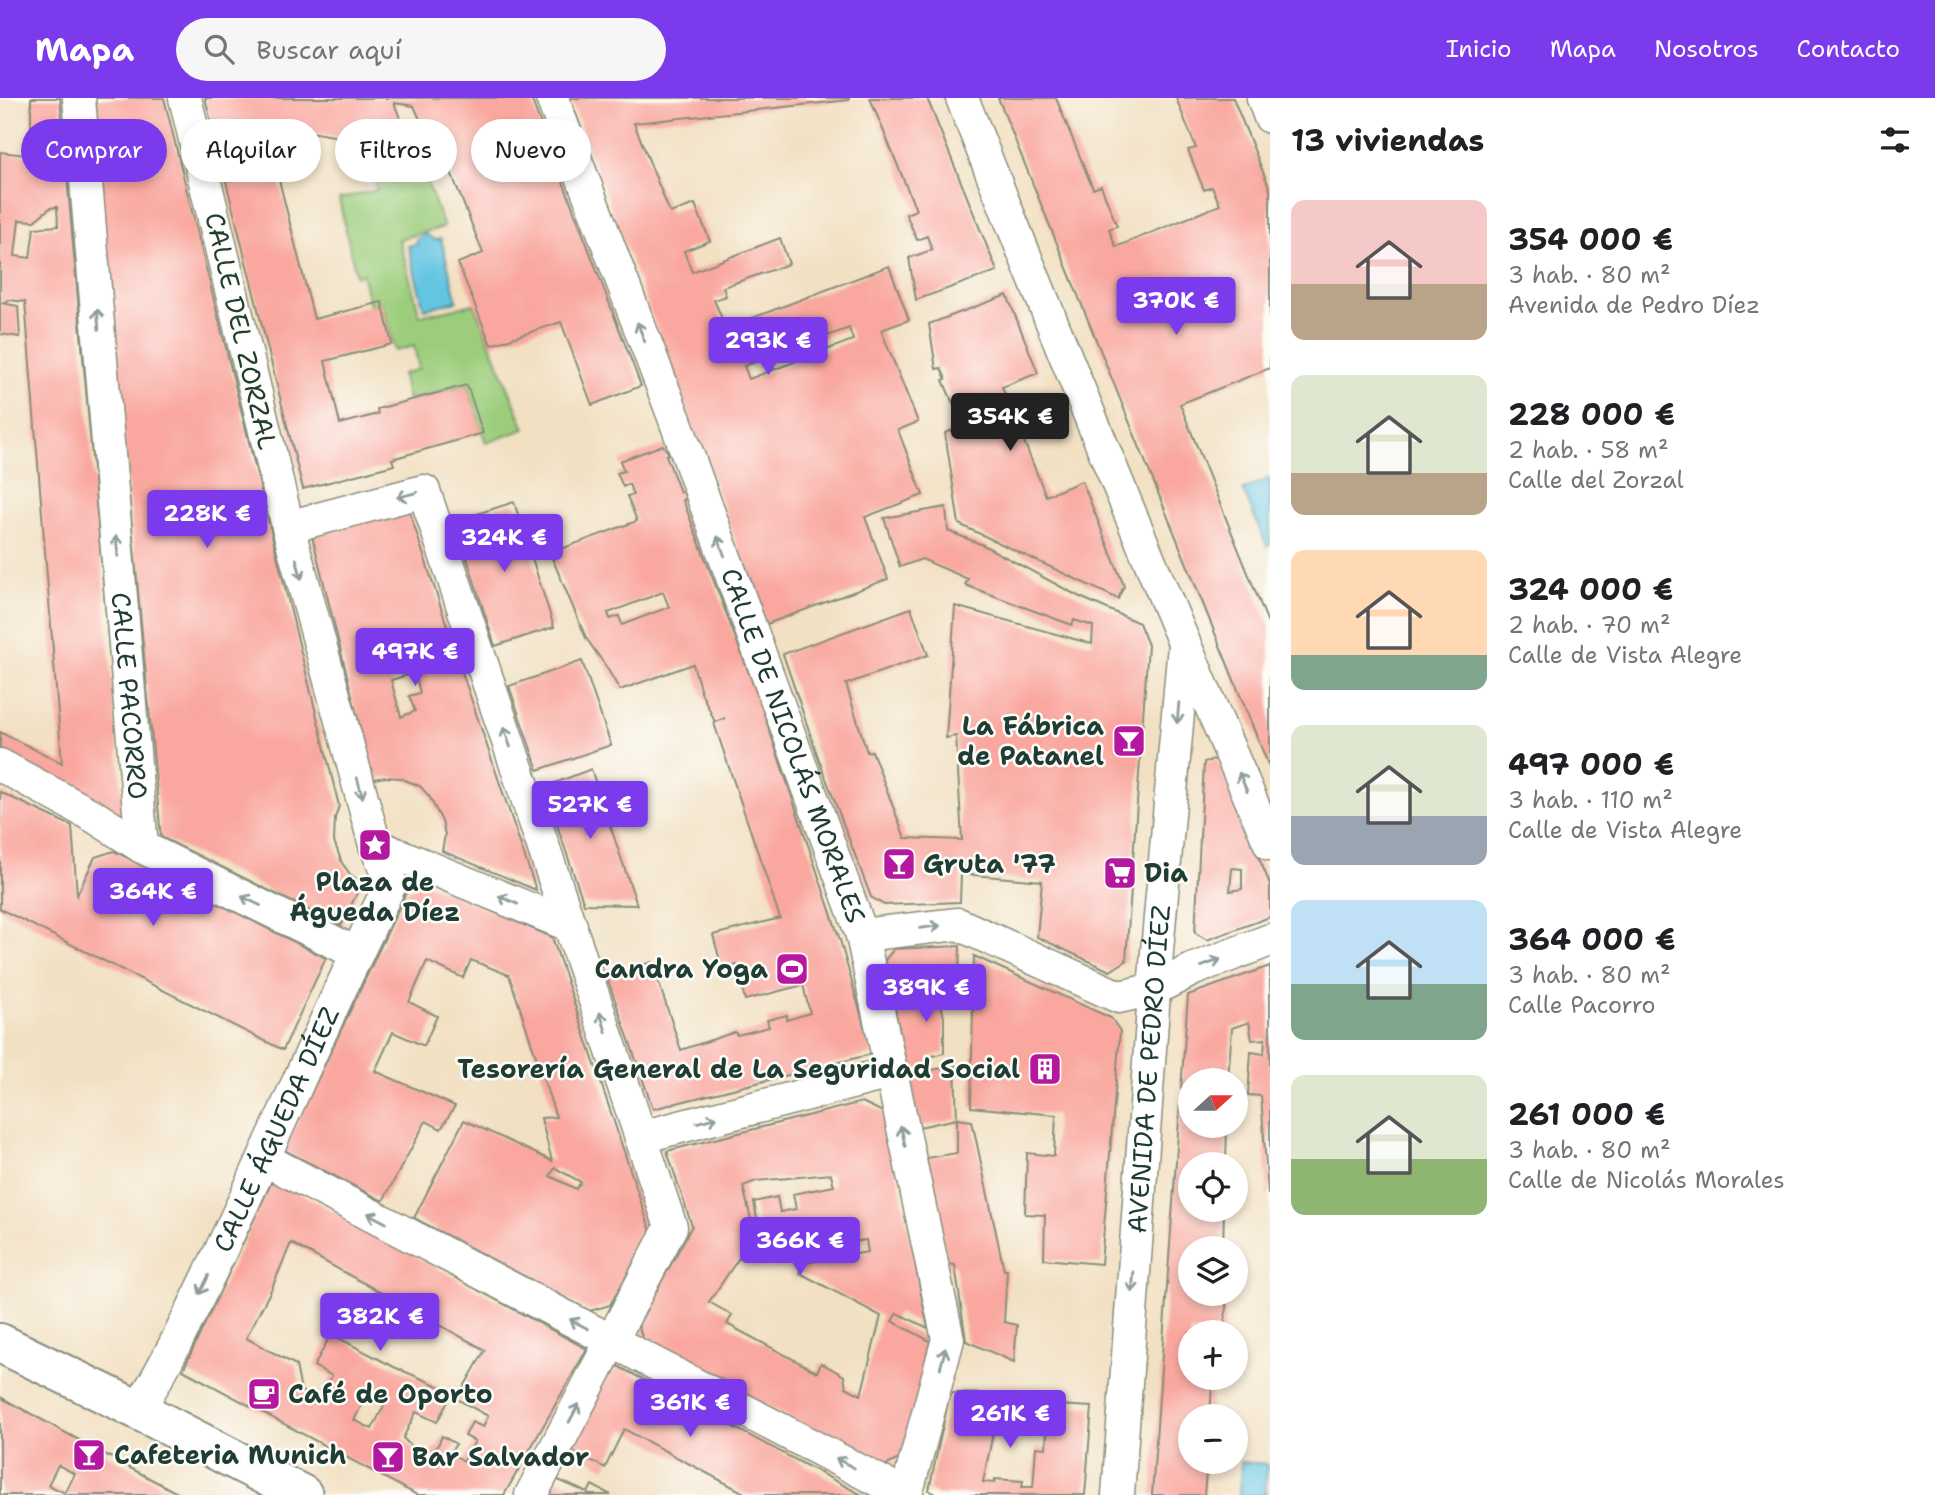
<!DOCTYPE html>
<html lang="es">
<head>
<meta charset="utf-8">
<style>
	body { margin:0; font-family:"Shantell Sans",sans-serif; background:#f6f6f6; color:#202124; height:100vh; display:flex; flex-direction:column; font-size:26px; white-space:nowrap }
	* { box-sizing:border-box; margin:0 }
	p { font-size:23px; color:#757577 }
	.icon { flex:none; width:38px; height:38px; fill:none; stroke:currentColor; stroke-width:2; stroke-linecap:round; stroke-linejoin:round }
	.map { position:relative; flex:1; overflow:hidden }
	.sheet { display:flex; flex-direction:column; background:#fff; width:665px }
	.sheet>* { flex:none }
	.hud { position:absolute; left:21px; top:21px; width:665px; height:63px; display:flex; gap:14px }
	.needle { width:46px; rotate:69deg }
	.controls { position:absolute; left:1178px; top:970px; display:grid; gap:14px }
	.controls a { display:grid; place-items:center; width:70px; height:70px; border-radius:50%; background:#fff; box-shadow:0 4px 10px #0003; font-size:35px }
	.price { position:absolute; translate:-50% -60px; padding:0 16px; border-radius:7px; background:#7c3aed; color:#fff; font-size:23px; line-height:46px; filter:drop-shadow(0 2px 4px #0008) }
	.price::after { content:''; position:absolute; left:50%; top:42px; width:21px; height:16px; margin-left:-10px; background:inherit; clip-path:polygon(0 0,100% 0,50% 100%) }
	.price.on { background:#222; color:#fff }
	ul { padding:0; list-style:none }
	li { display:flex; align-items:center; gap:21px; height:175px; padding:0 21px }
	li span { display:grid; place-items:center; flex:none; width:196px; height:140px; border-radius:14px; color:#555 }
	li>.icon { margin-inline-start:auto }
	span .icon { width:84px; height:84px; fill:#fffc; stroke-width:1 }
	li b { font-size:30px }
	h2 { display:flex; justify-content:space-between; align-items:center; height:84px; padding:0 21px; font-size:30px }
	.tag { padding:0 24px; border-radius:32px; background:#fff; box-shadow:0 4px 10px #0003; font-size:24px; line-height:63px }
	.tag.on { background:#7c3aed; color:#fff }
	header { display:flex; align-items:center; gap:42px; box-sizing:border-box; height:98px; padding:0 35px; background:#7c3aed; color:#fff }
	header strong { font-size:33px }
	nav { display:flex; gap:38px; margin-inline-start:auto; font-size:24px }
	.search { width:490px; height:63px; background:#f6f6f6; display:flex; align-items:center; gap:18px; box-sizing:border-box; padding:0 24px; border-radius:38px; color:#757577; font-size:26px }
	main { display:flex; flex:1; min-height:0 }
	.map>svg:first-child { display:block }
</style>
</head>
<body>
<header>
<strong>Mapa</strong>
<div class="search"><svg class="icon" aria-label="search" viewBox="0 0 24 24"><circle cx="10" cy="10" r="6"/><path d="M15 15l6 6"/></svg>Buscar aquí</div>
<nav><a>Inicio</a><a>Mapa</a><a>Nosotros</a><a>Contacto</a></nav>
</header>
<main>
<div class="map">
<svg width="1270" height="1397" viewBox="0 0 1270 1397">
	<rect width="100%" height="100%" fill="#fdfcf7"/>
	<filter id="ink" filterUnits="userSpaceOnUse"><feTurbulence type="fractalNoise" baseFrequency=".0143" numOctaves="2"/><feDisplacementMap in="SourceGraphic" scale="14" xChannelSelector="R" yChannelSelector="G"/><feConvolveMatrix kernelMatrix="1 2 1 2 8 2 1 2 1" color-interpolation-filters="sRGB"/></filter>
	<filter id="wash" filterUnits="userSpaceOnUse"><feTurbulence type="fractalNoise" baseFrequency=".00686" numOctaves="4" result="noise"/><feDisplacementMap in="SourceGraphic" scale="28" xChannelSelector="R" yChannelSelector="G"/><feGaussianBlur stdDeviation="1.57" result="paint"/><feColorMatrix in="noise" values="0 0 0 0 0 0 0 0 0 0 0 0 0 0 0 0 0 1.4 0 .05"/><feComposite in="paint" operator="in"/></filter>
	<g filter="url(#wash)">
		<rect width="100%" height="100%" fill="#f2e0c2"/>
		<!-- green -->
		<path fill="#9ccd7c" stroke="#5e8558" stroke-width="2" d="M415,53l29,76 -45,12 21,77 54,-12 51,125 -39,14 -19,-58 -59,15 -6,-26 17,-5 -5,-23 -19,5 -13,-48 -12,2 -8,-31 -6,2 -17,-77 38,-9 -5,-28z"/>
		<!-- water -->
		<path fill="#64c5e2" stroke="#42818b" stroke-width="2" d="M425,136l10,6 6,-1 16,62 -33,8 -16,-63 8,-2 1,-5z
			M1270,380v67l-3,1 -24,-56z
			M1241,1364l26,2 -2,31h-26z"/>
		<g id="blocks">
			<!-- building -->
			<path fill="#f9a79f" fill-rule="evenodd" d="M31,0h29l64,719 -124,-66v-19l62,31 -37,-461 -16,-2 -7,3 16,3 2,31 -20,-3v-182l27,3 4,-24zM57,109l1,19 -24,2 -4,30 -15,-2 4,-36 15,1 16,-13z
				M92,0h72l175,708 -4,12 -1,23 8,22 8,11 12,9 -21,43 -180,-89z
				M205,0h326l110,288 -49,19 -31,-83 -70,23 -33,-82 25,-10 -48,-121 -8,3 -13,-29 -20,-3 19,47 -148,-26 49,195 68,-17 10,42 -67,17 15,63 38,-10 -1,-5 90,-24 16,48 -91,26 2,6 -91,24z
				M570,0h279v2l-215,23 36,90 25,-9 15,37 -26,10 8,21 88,-34 9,26 -66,23 3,9 -12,4 12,28 163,-62 20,54 -28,10 37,92 -20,8 25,65 -58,22 23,62 -121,45zM849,230l4,12 -104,39 -5,-13z
				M870,0h57l70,173 -81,29 -7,-42 23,-8 -5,-14 -10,4 -11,-26 10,-4z
				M998,0h58l37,91 8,-3 16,40 -8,3 7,18 104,-42 -8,-18 -8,3 -16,-40 8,-2 -20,-50h57l37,91v179l-90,36 90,224v141z
				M1007,197l31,78 -36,14 44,109 36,-15 42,105 -6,13 -159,-75 -14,-91 18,-6 -20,-47 3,-1 -5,-11 -5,1 -7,-45z
				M663,347l6,9 -3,1 14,37 3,-1 3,8 -3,1 78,205 79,235 32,114 -219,55 -46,-132 45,-15 29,88 54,-18 2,3 32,-8 -2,-7 20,-5v5l23,-7 -7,-28 -58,15 -8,-35 -15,3 -9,-33 67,-17 -66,-195 11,-5 -10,4 -14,-30 -8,-28 -73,26 -15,-25 -19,-27 -36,-85 87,-32 -10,-25 6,-1 -4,-11 -6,3 -6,-14 7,-2 -4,-10zM663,494l6,15 -47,18 -3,-9 -9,3 -2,-6z
				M514,404l40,125 -59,19 -40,-125z
				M946,409l2,24 35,14 95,51 61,27 9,22 -22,316 -16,10 -73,-34 5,-56 -81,-7 -1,28 -76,3 -13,-8 -52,-137 -36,-106 128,-46 17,47 -82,29 21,68 5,-1 33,87 57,2 -6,-104 -10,2 9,-132 137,38 1,-18 -19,-6 -2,5 -107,-40 3,-6 -46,-20 -22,8 -16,-49z
				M409,412l56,171 71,209 -94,-39 3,-16 -3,-14 -13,-25 -9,-10 -20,-8 -15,-1 -12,2 -61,-243zM415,575l5,20 -11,3 6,15 -14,6 -10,-37z
				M582,563l29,84 -73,25 -29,-84z
				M1217,661l53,125v33l-63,23 -12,-7 9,-171zM1232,770l10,1v20l-12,2z
				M591,671l46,136 -53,-1 -40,-117z
				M0,694l72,34 5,69 18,-38 19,-6 212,107 -43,92 -283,-141z
				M421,783l131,56 99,295 -41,73 -20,6 -176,-93 50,-98 88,41 -11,-43 15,-1 -47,-142 -38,-15 -8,18 -36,-17 -18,41 28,14 -13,30 -31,-14 -18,39 80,35 -14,23 -15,-8 -43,80 -99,-51 123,-259zM555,1070l26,14 -5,7 -26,-13z
				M960,848l-2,53 -17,4 3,14v36l-15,4 2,13 24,-4 2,53 -38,8 -34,-167 9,-11z
				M974,858l137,62 9,13 -19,233 -57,-5 1,-44 -20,-1 2,-61 27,3 2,-41 -85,-8z
				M1270,868v228h-2l-7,-98 -13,-1 3,-43 13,2 1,-15 -13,1 -3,-18 -17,6 -4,52h-38v10l-9,-1 7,-94z
				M862,1004l23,11 43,215 -31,-15 -5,8 38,20 -27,116 -20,10 -240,-127 -5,-16 54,-98 -25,-75zM831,1076l3,12 -41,8 3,15 -16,3 -3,-15 -23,5 7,40 16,11 89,-13 2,12 -69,12 1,9 81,43 -20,79 -15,-8 -2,-11 -23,-13 -4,9 -90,-48 5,-9 -23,-13 38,-56 6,-18 -10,-42 13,-5z
				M1180,1007l10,1v19h37l-1,39h-36v45h34l-1,39h-33v45l37,2 -3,37h-34v45h39v9l-17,-1 -2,31h-20v45h17l-3,34h-52z
				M957,1021l15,2 32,149h3l-3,52 13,3 -3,37 -48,-21 -11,-76 -7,-1 -22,-106 31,-5z
				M273,1081l314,170 -83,146h-87l-234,-125zM291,1145l194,107 -28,49 31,17 -5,11 -11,-5 -7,14 10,5 -11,20 -14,-8 6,-9 -14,-8 -4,9 -14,14 -21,-21 13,-26 21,10 16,-30 -59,-25 -63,-33 -17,32 18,10 -13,24 -18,-9 -5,-26 -50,-27 25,-48zM367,1297l18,9 -13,25 -18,-9z
				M610,1264l38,20 214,113h-114l-124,-66 -19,39 -38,-20z
				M950,1295l51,1 -18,88 12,1v-4l28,2 -1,6h11l3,-40 10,1 1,-16 -9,-1 1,-27 53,3 -7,88h-147l-9,-5z
				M0,1299l134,73 47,25h-181zM58,1367l17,9 -10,19 -17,-8z
				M556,1381l32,14 4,-8 19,10h-64z"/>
		</g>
	</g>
	<g filter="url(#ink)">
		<use href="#blocks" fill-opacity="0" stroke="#888e7b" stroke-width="2"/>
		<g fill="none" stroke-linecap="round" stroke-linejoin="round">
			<defs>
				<g id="minor">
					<path id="s1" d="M79,0l63,749 214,106"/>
					<path id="s2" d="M552,0l122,319 188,518 86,404 -42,156"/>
					<path d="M962,0c99,250 201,499 308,746"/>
					<path d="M1263,0l7,19"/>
					<path d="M288,429l136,-36 247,736 -140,268"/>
					<path d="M0,667l95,52 47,30"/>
					<path d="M375,747l196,81"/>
					<path d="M862,837l96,-11 161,73 35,-8 40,-20 76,-29"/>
					<path d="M641,1039l249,-64"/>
					<path d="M264,1061l642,336"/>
					<path id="s3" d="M138,1312c32,-51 57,-106 83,-160 58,-122 110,-246 170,-367l-16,-38 -87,-318 -103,-429"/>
					<path id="s4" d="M1118,1397l39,-544 27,-306"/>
				</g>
				<path id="major" d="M0,1245l138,67 165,85"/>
			</defs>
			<!-- minor casing -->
			<use href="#minor" stroke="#888e7b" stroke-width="35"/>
			<!-- major casing -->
			<use href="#major" stroke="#888e7b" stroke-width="42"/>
			<!-- minor -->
			<use href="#minor" stroke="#fff" stroke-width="32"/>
			<!-- major -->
			<use href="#major" stroke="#fff" stroke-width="38"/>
		</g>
		<!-- one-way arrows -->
		<defs><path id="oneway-shaft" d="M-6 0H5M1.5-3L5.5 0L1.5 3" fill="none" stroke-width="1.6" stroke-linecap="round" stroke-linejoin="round" transform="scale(1.75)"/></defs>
		<g stroke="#8f9e9a">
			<use href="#oneway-shaft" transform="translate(98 221) rotate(-95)"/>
			<use href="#oneway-shaft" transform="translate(641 234) rotate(-111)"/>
			<use href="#oneway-shaft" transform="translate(407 397) rotate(165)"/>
			<use href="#oneway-shaft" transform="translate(117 448) rotate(-95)"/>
			<use href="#oneway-shaft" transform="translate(721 448) rotate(-110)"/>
			<use href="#oneway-shaft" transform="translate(299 471) rotate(75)"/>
			<use href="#oneway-shaft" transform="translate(1178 615) rotate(95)"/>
			<use href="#oneway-shaft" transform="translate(507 639) rotate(-109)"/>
			<use href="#oneway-shaft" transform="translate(1243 684) rotate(-113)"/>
			<use href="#oneway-shaft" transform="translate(360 690) rotate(75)"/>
			<use href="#oneway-shaft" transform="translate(508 802) rotate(-157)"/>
			<use href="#oneway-shaft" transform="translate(251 803) rotate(-154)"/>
			<use href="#oneway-shaft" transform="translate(930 829) rotate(-7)"/>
			<use href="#oneway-shaft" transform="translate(1211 865) rotate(-21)"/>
			<use href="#oneway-shaft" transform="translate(603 924) rotate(-108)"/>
			<use href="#oneway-shaft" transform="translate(707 1022) rotate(-15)"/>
			<use href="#oneway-shaft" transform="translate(903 1038) rotate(-102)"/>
			<use href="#oneway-shaft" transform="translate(377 1120) rotate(-152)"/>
			<use href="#oneway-shaft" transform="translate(1133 1184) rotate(94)"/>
			<use href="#oneway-shaft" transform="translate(204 1187) rotate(116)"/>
			<use href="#oneway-shaft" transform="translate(579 1226) rotate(-152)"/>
			<use href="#oneway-shaft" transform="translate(943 1260) rotate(-75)"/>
			<use href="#oneway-shaft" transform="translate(574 1315) rotate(-62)"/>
			<use href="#oneway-shaft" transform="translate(845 1365) rotate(-152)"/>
		</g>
	</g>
	<!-- icons -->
	<defs>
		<symbol id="bar-square" viewBox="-11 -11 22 22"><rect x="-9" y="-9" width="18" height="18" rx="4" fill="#b5179e" stroke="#fdfcf7"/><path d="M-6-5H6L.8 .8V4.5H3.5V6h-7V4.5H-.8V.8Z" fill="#fff"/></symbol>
		<symbol id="sight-square" viewBox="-11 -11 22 22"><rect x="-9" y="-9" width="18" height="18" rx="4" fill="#b5179e" stroke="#fdfcf7"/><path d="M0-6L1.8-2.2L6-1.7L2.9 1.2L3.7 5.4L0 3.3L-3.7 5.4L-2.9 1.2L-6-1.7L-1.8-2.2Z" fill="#fff"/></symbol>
		<symbol id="supermarket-square" viewBox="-11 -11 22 22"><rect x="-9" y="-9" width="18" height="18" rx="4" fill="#b5179e" stroke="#fdfcf7"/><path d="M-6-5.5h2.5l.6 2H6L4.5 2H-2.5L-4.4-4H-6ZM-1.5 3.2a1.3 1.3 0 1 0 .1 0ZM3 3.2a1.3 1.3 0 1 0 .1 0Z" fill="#fff"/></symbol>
		<symbol id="stadium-square" viewBox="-11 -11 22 22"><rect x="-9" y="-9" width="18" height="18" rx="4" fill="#b5179e" stroke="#fdfcf7"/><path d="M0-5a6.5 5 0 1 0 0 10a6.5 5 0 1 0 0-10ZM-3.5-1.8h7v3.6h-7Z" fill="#fff"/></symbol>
		<symbol id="building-square" viewBox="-11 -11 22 22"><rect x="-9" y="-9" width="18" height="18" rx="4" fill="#b5179e" stroke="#fdfcf7"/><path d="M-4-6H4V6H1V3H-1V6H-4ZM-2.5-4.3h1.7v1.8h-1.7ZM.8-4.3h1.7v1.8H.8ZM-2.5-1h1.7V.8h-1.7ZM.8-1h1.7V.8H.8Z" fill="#fff"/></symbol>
		<symbol id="cafe-square" viewBox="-11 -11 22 22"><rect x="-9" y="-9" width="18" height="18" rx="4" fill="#b5179e" stroke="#fdfcf7"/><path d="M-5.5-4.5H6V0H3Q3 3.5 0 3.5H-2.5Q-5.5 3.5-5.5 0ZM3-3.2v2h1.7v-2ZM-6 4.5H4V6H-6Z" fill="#fff"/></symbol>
	</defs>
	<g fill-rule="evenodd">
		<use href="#bar-square" x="1110" y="624" width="38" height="38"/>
		<use href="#sight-square" x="356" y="728" width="38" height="38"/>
		<use href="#bar-square" x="880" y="747" width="38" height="38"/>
		<use href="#supermarket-square" x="1101" y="756" width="38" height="38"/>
		<use href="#stadium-square" x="773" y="852" width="38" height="38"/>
		<use href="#building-square" x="1026" y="952" width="38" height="38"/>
		<use href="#cafe-square" x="245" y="1277" width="38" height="38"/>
		<use href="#bar-square" x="70" y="1338" width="38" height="38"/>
		<use href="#bar-square" x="369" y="1340" width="38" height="38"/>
	</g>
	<g text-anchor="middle" stroke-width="5" stroke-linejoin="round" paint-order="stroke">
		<!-- street labels -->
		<g font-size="26" fill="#1f3d34" stroke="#fdfcf7">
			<text transform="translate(241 233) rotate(77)" y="9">CALLE DEL ZORZAL</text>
			<text dy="9" stroke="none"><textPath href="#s1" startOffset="600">CALLE PACORRO</textPath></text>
			<text dy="9" stroke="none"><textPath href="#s2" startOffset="691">CALLE DE NICOLÁS MORALES</textPath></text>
			<text dy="9" stroke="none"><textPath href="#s4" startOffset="427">AVENIDA DE PEDRO DÍEZ</textPath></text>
			<text dy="9" stroke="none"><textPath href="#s3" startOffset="313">CALLE ÁGUEDA DÍEZ</textPath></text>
		</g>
		<!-- poi labels -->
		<g font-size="26" font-weight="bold" fill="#1f3d34" stroke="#fdfcf7" text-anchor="start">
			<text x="1104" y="637" text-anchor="end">La Fábrica<tspan x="1104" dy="30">de Patanel</tspan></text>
			<text x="923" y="775">Gruta '77</text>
			<text x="1144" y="784">Dia</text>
			<text x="375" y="793" text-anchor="middle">Plaza de<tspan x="375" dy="30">Águeda Díez</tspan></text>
			<text x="768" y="880" text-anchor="end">Candra Yoga</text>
			<text x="1020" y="980" text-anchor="end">Tesorería General de La Seguridad Social</text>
			<text x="288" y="1305">Café de Oporto</text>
			<text x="114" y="1366">Cafeteria Munich</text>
			<text x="412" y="1368">Bar Salvador</text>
		</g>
	</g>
</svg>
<div class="controls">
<a><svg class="needle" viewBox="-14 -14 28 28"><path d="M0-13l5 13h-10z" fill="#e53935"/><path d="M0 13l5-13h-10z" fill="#757577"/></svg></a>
<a><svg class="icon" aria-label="locate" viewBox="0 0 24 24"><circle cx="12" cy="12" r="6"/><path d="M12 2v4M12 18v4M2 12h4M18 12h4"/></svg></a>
<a><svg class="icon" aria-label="layers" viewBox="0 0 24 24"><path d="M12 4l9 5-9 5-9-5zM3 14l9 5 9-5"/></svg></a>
<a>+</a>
<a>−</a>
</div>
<b class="price" style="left:1176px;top:239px">370K €</b>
<b class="price" style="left:768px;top:279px">293K €</b>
<b class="price on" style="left:1010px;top:355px">354K €</b>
<b class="price" style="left:207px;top:452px">228K €</b>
<b class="price" style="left:504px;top:476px">324K €</b>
<b class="price" style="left:415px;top:590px">497K €</b>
<b class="price" style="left:590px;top:743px">527K €</b>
<b class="price" style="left:153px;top:830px">364K €</b>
<b class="price" style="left:926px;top:926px">389K €</b>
<b class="price" style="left:800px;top:1179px">366K €</b>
<b class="price" style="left:380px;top:1255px">382K €</b>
<b class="price" style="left:690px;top:1341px">361K €</b>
<b class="price" style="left:1010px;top:1352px">261K €</b>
<div class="hud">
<a class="tag on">Comprar</a>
<a class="tag">Alquilar</a>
<a class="tag">Filtros</a>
<a class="tag">Nuevo</a>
</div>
</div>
<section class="sheet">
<h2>13 viviendas<svg class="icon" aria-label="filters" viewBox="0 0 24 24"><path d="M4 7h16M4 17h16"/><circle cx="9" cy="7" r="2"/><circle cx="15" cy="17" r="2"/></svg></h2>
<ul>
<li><span style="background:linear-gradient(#f6c9c9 60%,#b9a48a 0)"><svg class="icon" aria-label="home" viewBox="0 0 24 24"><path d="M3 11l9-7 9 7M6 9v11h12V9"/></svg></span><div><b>354 000 €</b><p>3 hab. · 80 m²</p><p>Avenida de Pedro Díez</p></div></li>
<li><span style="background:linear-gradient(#dfe7d0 70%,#b9a48a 0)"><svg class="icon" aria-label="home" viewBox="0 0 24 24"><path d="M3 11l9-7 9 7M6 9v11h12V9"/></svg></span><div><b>228 000 €</b><p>2 hab. · 58 m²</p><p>Calle del Zorzal</p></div></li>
<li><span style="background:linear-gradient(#ffd9b3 75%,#7fa58c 0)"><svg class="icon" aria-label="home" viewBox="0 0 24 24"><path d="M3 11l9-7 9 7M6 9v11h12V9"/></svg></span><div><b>324 000 €</b><p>2 hab. · 70 m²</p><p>Calle de Vista Alegre</p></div></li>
<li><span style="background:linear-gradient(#dfe7d0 65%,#9aa5b1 0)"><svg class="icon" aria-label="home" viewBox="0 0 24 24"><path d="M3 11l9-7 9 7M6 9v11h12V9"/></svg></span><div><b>497 000 €</b><p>3 hab. · 110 m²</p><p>Calle de Vista Alegre</p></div></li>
<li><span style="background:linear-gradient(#bfe0f5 60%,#7fa58c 0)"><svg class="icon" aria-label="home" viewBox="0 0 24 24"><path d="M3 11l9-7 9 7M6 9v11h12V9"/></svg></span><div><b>364 000 €</b><p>3 hab. · 80 m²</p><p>Calle Pacorro</p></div></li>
<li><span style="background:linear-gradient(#dfe7d0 60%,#8fb573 0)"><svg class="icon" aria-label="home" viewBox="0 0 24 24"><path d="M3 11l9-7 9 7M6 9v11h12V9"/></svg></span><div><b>261 000 €</b><p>3 hab. · 80 m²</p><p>Calle de Nicolás Morales</p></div></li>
</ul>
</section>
</main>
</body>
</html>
